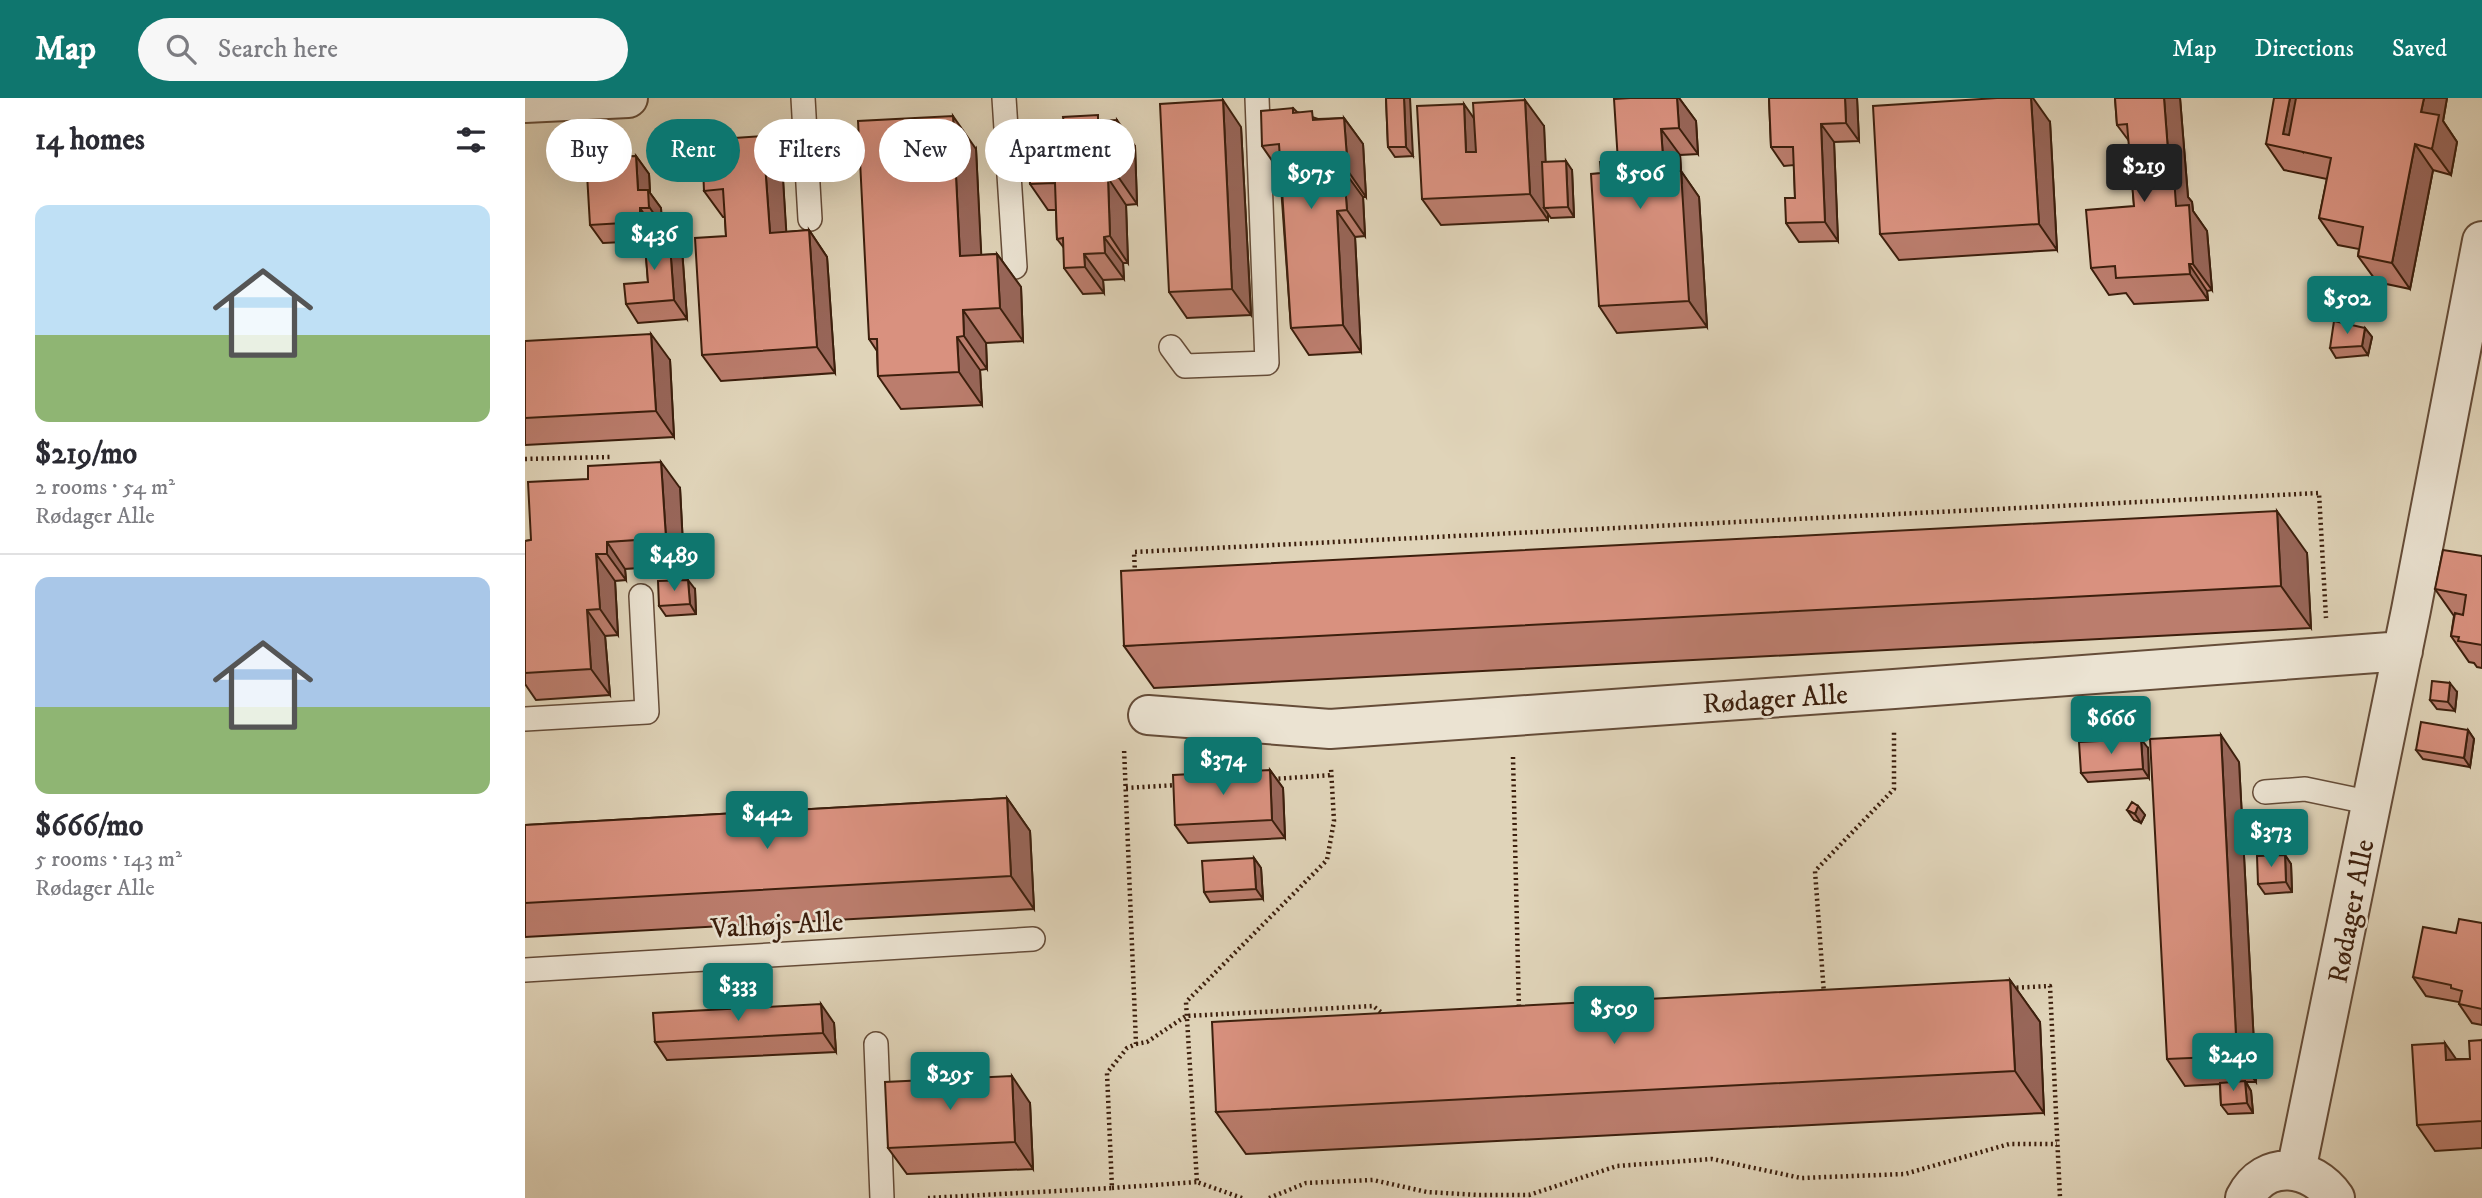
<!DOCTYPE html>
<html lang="en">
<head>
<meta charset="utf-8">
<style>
	body { margin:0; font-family:"IM FELL DW Pica",serif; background:#f7f7f7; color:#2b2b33; height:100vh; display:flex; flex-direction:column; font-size:26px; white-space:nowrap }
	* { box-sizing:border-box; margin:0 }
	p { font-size:23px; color:#7c7c81 }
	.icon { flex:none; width:38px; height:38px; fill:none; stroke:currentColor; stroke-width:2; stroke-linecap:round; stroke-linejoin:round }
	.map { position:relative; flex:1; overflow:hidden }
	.side { display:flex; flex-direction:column; background:#fff; width:525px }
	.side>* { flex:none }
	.banner { position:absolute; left:21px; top:21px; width:665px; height:63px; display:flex; gap:14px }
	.price { position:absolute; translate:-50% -60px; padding:0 16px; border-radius:7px; background:#0f766e; color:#fff; font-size:23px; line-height:46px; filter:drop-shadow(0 2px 4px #0008) }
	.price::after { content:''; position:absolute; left:50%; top:42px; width:21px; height:16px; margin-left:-10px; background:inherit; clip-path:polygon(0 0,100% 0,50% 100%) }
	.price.current { background:#222; color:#fff }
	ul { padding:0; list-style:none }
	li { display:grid; align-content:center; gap:14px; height:371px; padding:0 35px }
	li+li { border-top:2px solid #e1e1e2 }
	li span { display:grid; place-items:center; height:217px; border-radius:14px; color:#555 }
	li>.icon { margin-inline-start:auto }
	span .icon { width:126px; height:126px; fill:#fffc; stroke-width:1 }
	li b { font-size:30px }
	h2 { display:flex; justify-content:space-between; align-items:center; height:84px; padding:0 35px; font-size:30px }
	.chip { padding:0 24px; border-radius:32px; background:#fff; box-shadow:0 7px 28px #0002; font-size:24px; line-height:63px }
	.chip.current { background:#0f766e; color:#fff }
	header { display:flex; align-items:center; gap:42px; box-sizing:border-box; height:98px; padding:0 35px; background:#0f766e; color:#fff }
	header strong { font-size:33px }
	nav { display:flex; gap:38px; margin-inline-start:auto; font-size:24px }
	.search { width:490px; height:63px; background:#f7f7f7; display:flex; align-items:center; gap:18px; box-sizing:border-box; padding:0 24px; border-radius:38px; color:#7c7c81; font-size:26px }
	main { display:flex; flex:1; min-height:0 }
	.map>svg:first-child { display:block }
</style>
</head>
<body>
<header>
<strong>Map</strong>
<div class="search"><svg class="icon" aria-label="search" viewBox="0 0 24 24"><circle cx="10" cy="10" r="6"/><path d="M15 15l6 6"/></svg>Search here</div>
<nav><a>Map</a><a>Directions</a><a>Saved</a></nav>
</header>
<main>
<section class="side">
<h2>14 homes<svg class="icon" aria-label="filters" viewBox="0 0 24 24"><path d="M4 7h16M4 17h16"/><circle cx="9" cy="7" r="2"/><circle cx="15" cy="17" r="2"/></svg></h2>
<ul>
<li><span style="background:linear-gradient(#bfe0f5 60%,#8fb573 0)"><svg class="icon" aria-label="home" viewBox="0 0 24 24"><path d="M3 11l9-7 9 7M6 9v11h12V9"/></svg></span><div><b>$219/mo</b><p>2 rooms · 54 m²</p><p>Rødager Alle</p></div></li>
<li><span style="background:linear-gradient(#a9c7e8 60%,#8fb573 0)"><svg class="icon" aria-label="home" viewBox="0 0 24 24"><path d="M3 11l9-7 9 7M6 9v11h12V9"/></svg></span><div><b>$666/mo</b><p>5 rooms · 143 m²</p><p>Rødager Alle</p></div></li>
</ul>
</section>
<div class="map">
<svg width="1957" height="1100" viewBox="0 0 1957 1100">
	<rect width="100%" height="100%" fill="#e0d4b9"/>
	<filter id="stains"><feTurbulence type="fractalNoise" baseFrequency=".00286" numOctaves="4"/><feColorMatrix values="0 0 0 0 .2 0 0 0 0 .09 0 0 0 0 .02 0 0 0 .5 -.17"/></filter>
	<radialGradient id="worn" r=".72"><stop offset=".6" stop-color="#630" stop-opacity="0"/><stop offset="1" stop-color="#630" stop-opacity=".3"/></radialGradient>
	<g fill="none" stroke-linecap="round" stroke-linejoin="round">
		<defs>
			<path id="service" d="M278,0l7,121
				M479,0l11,169
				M646,249l14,19 82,-3 -10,-265
				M0,621l122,-7 -6,-116
				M1740,694l40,-3 67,14
				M0,872l508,-31
				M351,946l6,154"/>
			<path id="minor" d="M0,5l103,-5
				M623,617l182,14 564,-40 509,-38
				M1771,1073l115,-561 71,-369
				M1720,1100c20,-40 67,-33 90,0"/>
		</defs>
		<!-- service casing -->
		<use href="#service" stroke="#654c38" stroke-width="26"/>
		<!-- minor casing -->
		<use href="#minor" stroke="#654c38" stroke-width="42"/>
		<!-- path -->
		<path stroke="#3c1f0d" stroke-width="4.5" stroke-dasharray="2 3.5" stroke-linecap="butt" d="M0,361l86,-2
			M610,475l-1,-21 1185,-59 7,125
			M988,659l6,254
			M748,681l59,-4
			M601,690l51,-3
			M1486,890l39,-2 10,212
			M1299,896l-9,-123 79,-82v-59
			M611,946l11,-2 39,-26 187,-10 13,10
			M587,1090l85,-6
			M403,1100l184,-10 -5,-115 20,-25 9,-4 -12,-296
			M717,1100l-45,-16 -11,-180 141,-142 7,-39 -3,-53
			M744,1100l37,-15 67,-3 54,12 51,3h51l88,-29 95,-7 89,19 104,-4 104,-30h48"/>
		<!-- service -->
		<use href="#service" stroke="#ebe3d2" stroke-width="23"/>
		<!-- minor -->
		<use href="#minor" stroke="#ebe3d2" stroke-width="38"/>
	</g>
	<!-- wall -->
	<path fill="#bb7d6d" stroke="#3c1f0d" stroke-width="2" d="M861,0l27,58 -18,1 -7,-10z
		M1105,0h49l17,23 2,33 -18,1 1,16 18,26 8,130 -90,6 -18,-27 2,-133 17,-11z
		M1244,0h88l2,43 -25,1 4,99 -39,1 -13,-19 9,-25 -1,-33 -10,1 -13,-19z
		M1590,0h65l8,99 4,5 1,9 14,20 5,59 -5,1 1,9 -74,4 -8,-11 -17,2 -18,-27 43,-62 -5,-65 -12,-16z
		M1833,0h89l-4,23 14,21 -6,33 -18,-5 -23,119 -33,-7 -19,-26 1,-7 -21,-4 -19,-27 8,-39 -43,-9 -18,-26z
		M768,10l4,4 21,7 26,-1 19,26 3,53h-3l2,39 -10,1 6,115 -52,3 -18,-27 -11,-156 -18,-26z
		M949,20l70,8 1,36 27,8 2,47 -23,1 -3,-4v6l-107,5 -19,-26z
		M576,22l34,26 2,58 -11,1 2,58h-5l1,16 -21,1 1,13 -21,1 -19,-26v-20l-7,-9 -1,-29h-8l-18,-26z
		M1525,24l7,128 -158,10 -19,-26z
		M716,29l10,188 -64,3 -18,-26z
		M178,36v26h-23l-7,-9z
		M451,51l5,106 16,-1 24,33 2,54 -37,2 1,26 -7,1 2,35 -81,4 -23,-33 -1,-25 -8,-12z
		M111,58l13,18 1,19 11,15 1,18 -9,1v5l29,17 5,70 -49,4 -12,-19 22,-22 -3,-41 -42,2 -13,-18z
		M257,65l4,69 23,-2 18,27 8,116 -114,8 -19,-26 24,-119 -1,-19h-2l-19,-26z
		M1840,230l7,9 -4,18 -32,3 -6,-10z
		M0,243l145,19 4,77 -149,8z
		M155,390l4,77 -59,4 1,11 -11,1 3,54 -13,1 5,59 -74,5 -11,-16v-143l6,-1z
		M1782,455l4,75 -1157,60 -30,-42z
		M1957,458v112l-5,-1 -3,-4 -5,-1 -18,-26 3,-20 -19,-27z
		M170,491l1,25 -30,2 -7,-10z
		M1932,594l-2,19 -18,-2 -7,-9z
		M1943,632l6,9 -4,28 -47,-8 -7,-9z
		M1623,650l1,30 -61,4 -7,-9z
		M1714,664l17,320h-10l5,9 2,22 -25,1 -7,-9 -1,-21 -35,2 -18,-27z
		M745,672l13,18 2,50 -97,5 -13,-18z
		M482,700l23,33 4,78 -509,28v-112z
		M1613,708l7,9 -4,8 -7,-3 -7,-10z
		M1760,757l6,9 1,28 -27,2 -7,-10z
		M729,760l7,10 2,31 -53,3 -6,-10z
		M1957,825v102l-10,-2 -13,-19v-2l-33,-6 -13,-19 43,-44z
		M1485,882l30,42 4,91 -798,41 -30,-42z
		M309,925l2,29 -169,8 -12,-18z
		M1957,942v108l-47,3 -18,-26 40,-66h13z
		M505,1005l3,66 -126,5 -19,-26z"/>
	<!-- shaded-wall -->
	<path fill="#986659" stroke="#3c1f0d" stroke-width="2" d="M879,0h6l3,58 -7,-9z
		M1152,0h2l17,23 2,33 -19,-26z
		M1320,0h12l2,43 -13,-18z
		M1506,0h2l17,24 7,128 -18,-26z
		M1639,0h16l8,99 4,5 1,9 14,20 5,59 -19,-26 -17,-58 -6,-29z
		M1765,0h16l-3,54 -20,-18z
		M1899,0h23l-4,23 14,21 -6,33 -19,-26 -11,-37z
		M698,2l18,27 10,188 -19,-26z
		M1000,2l19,26 4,82h-4l4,6v6l-18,-26z
		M939,6l18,26 2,48 -18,-26z
		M428,18l23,33 7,140 -23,-33z
		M819,20l19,26 3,53 -18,-26z
		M592,22l18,26 2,58 -18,-26z
		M1296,26l13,18 4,99 -13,-19z
		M171,27l7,9v26l-6,-10z
		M1136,31l19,26 2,29 -1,-13 18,26 8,130 -18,-26 -25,-130z
		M238,38l19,27 6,96 -18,-26z
		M1890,46l18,26 -23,119 -18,-26z
		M111,58l13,18 1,19 11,15 1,18 -24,-36z
		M1041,63l6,9 2,47 -6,-10z
		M819,73l19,26 2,39 -18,-26z
		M583,80l18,27 2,58 -18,-27z
		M115,110l13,19v13l-13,-18z
		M812,113l18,26 6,115 -18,-27z
		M284,132l18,27 8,116 -18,-26z
		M144,133l13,18 5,70 -13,-19z
		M579,139l19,26 1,16 -19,-26z
		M472,156l24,33 2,54 -23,-33z
		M559,156l19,26 1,13 -19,-26z
		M1664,166l18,27 1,9 -18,-26z
		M438,212l23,33 1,26 -23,-33z
		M1840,230l7,9 -4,18 -6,-9z
		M126,236l19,26 4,77 -18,-26z
		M432,239l23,33 2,35 -23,-33z
		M136,364l19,26 4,77 -18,-27z
		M1752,413l30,42 4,75 -30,-42z
		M82,444l18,27 1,11 -19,-26z
		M71,456l19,27 3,54 -18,-26z
		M163,482l7,9 1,25 -6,-10z
		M62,512l18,26 5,59 -19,-26z
		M1925,585l7,9 -2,19 -7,-9z
		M1943,632l6,9 -4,28 -6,-9z
		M1696,637l18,27 17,320 -19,-26z
		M1616,641l7,9 1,30 -6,-9z
		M745,672l13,18 2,50 -13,-18z
		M482,700l23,33 4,78 -23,-33z
		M1613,708l7,9 -4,8 -6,-9z
		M1760,757l6,9 1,28 -6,-10z
		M729,760l7,10 2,31 -7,-10z
		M1485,882l30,42 4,91 -29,-42z
		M296,906l13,19 2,29 -13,-19z
		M1920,945l18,26 -17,-9z
		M487,978l18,27 3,66 -18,-27z
		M1720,983l6,10 2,22 -6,-10z"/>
	<!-- building -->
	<path fill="#d9917f" stroke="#3c1f0d" stroke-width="2" d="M861,0h18l2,49h-18z
		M1105,0h47l2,30 -18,1 3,42h17l8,130 -90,5 -8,-132 10,-1 -1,-11h18l-4,-63z
		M1244,0h76l1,25 -25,1 4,98 -39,1 -1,-25h10l-2,-51h-22z
		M1472,0h34l8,126 -159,10 -7,-128z
		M1590,0h49l6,79 4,-1 2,30 13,-1 4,59h-4l1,10 -74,4 -1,-12 -24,2 -5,-58 48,-4 -7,-82 -10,1z
		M1749,0h16l-7,36 6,1 7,-37h128l-3,14 18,3 -7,34 -17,-5 -23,119 -34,-7 5,-29 -44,-9 12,-60 -65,-14z
		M698,2l9,189 -63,3 -9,-188z
		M1000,2l5,94 -108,5 -5,-93 47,-2 2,48h10l-3,-49z
		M768,10v5l19,-2 1,9 31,-2 4,53h-4l3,39 -10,1 6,114 -52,3 -12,-184 -17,2 -1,-35z
		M573,17v6l19,-1 2,58h-11l2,58 -6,1 1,16 -21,1 1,13 -21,1 -1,-30 -6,1 -2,-56 -25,1 -2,-60 36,-1 -1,-6z
		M428,18l7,140 37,-2 3,54 -37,2 1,26 -7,1 2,35 -81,4 -1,-37h-8l-11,-218z
		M147,27h24l1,25 -24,1z
		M238,38l7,97 39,-3 8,117 -115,8 -7,-117 31,-2 -3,-47 -19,2 -1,-24 19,-2 -2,-26z
		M111,58l2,34h10l1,18h-9v14l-50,3 -4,-68z
		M1041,63l2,46 -24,1 -2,-46z
		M144,133l5,69 -48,4 -2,-20 24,-2 -4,-49z
		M1809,223l31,7 -3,18 -32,2z
		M126,236l5,77 -131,7v-77z
		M136,364l5,76 -59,4v12h-11l4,55 -13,1 4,59 -66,4v-132l6,-1 -3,-58 60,-3v-13z
		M1752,413l4,75 -1157,60 -3,-75z
		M1918,452l39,6v89l-24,-4 1,-4 -8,-1 4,-23 8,2 3,-20 -31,-6z
		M163,482l2,24 -31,2 -1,-25z
		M1907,583l18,2 -2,19 -18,-2z
		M1896,624l47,8 -4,28 -48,-8z
		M1696,637l16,321 -70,3 -17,-320z
		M1616,641l2,30 -62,4 -2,-31z
		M745,672l2,50 -97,5 -2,-50z
		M482,700l4,78 -486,27v-78z
		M1607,704l6,4 -3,8 -8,-4z
		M1760,757l1,27 -28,2 -1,-28z
		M729,760l2,31 -52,3 -2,-31z
		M1934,821l23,4v86l-23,-5 3,-13 -11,-3v-3l-38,-8 10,-50 33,6z
		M1485,882l5,91 -799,41 -4,-90z
		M296,906l2,29 -168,9 -2,-29z
		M1957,942v81l-65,4 -5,-80 33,-2 1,17 24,-1 -1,-18z
		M487,978l3,66 -127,6 -3,-66z
		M1720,983l2,22 -26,2 -1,-22z"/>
	<g text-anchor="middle" stroke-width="5" stroke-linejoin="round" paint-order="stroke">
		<!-- street labels -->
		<g font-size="28" fill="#3c1f0d" stroke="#ebe3d2">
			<text transform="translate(1250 600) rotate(-4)" y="10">Rødager Alle</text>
			<text transform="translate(1825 813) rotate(-79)" y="10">Rødager Alle</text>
			<text transform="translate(252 826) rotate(-3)" y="10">Valhøjs Alle</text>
		</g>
	</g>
	<rect width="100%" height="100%" filter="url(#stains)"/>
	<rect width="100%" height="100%" fill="url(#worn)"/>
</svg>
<b class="price current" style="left:1619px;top:106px">$219</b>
<b class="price" style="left:786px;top:113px">$975</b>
<b class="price" style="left:1115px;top:113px">$506</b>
<b class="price" style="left:129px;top:174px">$436</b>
<b class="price" style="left:1822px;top:238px">$502</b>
<b class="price" style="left:149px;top:495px">$489</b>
<b class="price" style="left:1586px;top:658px">$666</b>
<b class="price" style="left:698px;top:699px">$374</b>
<b class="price" style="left:242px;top:753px">$442</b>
<b class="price" style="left:1746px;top:771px">$373</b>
<b class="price" style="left:213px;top:925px">$333</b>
<b class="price" style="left:1089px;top:948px">$509</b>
<b class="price" style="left:1708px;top:995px">$240</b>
<b class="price" style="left:425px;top:1014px">$295</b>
<div class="banner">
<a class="chip">Buy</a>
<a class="chip current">Rent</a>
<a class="chip">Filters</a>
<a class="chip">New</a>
<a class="chip">Apartment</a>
</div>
</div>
</main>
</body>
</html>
